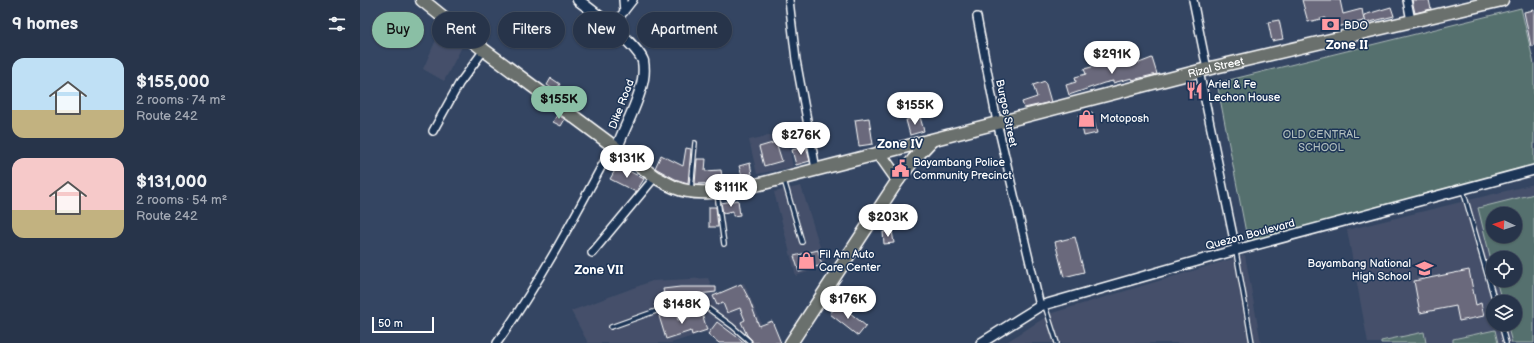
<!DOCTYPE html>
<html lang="en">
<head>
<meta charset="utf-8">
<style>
	body { margin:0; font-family:"Balsamiq Sans",sans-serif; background:#2f3c51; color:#f1f3f6; height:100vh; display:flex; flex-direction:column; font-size:15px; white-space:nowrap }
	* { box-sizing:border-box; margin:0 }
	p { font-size:13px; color:#a4aab5 }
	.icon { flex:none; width:22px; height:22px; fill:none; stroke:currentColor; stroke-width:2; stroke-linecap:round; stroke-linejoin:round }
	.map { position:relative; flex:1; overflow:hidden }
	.panel { display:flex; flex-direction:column; background:#27344a; width:360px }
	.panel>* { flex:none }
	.hud { position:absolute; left:12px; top:12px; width:380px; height:36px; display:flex; gap:8px }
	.needle { width:26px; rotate:274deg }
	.buttons { position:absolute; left:1126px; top:207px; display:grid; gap:8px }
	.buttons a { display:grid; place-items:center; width:36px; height:36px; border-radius:50%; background:#27344a; box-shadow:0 1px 3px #0004,0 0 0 1px #434f62; font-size:20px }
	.scale { position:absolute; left:12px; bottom:10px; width:62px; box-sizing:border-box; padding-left:4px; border:2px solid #fff; border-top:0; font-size:11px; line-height:14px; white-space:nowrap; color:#fff; -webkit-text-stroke:3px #1d3557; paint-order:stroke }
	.price { position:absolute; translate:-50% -34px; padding:0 9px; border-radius:14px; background:#fff; color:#222; font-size:13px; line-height:26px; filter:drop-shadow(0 1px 2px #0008) }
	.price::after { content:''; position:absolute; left:50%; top:24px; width:12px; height:9px; margin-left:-6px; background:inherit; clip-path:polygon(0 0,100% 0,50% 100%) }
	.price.selected { background:#8abfa5; color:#111 }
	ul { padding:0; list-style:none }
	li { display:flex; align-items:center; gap:12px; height:100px; padding:0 12px }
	li span { display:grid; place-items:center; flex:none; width:112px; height:80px; border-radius:12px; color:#555 }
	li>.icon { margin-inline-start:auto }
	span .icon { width:48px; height:48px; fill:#fffc; stroke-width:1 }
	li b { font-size:17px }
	h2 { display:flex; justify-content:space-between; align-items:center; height:48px; padding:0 12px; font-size:17px }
	.chip { padding:0 14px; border-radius:18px; background:#27344a; box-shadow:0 1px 3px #0004,0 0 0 1px #434f62; font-size:14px; line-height:36px }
	.chip.selected { background:#8abfa5; color:#111 }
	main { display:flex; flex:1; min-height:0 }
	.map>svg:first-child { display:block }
</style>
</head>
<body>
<main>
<section class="panel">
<h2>9 homes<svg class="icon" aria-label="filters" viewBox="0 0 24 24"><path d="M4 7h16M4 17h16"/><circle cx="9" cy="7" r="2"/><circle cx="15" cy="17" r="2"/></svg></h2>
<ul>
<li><span style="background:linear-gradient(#bfe0f5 65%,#c2b280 0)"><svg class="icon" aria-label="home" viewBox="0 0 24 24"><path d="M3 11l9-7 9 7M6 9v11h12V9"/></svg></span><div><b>$155,000</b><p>2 rooms · 74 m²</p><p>Route 242</p></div></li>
<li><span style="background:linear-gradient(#f6c9c9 65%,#c2b280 0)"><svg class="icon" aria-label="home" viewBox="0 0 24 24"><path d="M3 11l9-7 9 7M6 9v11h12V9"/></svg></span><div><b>$131,000</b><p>2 rooms · 54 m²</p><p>Route 242</p></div></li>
</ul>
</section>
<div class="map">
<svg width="1174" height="343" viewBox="0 0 1174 343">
	<rect width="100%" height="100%" fill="#344562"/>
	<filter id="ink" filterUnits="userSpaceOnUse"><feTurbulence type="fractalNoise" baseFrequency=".025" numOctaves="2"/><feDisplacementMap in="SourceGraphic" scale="8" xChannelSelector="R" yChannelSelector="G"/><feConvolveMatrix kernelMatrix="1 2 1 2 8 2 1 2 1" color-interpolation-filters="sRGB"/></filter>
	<g filter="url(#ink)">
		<!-- built -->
		<path fill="#44506a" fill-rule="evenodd" d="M80,31l23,14 -19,36 -21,-12z
			M426,132l7,35 -36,7 -8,-34z
			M1174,184v159h-166l-21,-113zM1133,214h22v22h-22zM1133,258h22v22h-22zM1133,302h22v22h-22z
			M441,186l25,80 -30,10 -22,-84z
			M885,255l16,88h-256l47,-30z
			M348,278l7,16 29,-11 26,60h-51l-14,-11 -34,11h-83l-17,-32 81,-30z"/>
		<!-- green -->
		<path fill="#55706e" stroke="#aab8b6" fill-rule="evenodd" d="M1161,8l13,56v103l-286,76 -31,-160z
			M1174,194v149h-22l-5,-19h8v-22h-13l-6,-22h19v-22h-22v10l-15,-60zM1133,214h22v22h-22z
			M1135,330l3,13h-45v-4z
			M1064,332l2,11h-45v-2z"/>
		<!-- building -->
		<path fill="#6a697c" stroke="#fff" d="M942,0h38l3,14 19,-5 2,12 -37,8 -2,-11 -17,4z
			M1052,0h17l2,9 -16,4z
			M1031,7l3,9 -28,7 -2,-8z
			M1174,10v36h-3l-7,-34z
			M919,20l4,19 -11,2 -4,-19z
			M778,56l1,7 13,-5 5,16 -25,6v-2l-19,5v-2l-9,2 -35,12 -3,-10 10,-3 -1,-5 11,-3 -2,-5 23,-6 1,7 21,-6 -2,-5z
			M191,78l9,6 -4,7 -9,-6z
			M685,81l6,21 -27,6 -2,-6 15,-5 -4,-12z
			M837,84l2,9 -8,2 -2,-9z
			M732,112l5,21 -13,3 -5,-21z
			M197,115l8,4 -4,7 -8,-4z
			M560,117l4,14 -14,4 -4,-15z
			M509,118l4,26 -14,2 -4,-26z
			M416,142l6,19 -18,5 -5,-19z
			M446,146l4,15 -14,4 -4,-15z
			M326,148l5,1 -3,34 -13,-4 -20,-11 6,-13 22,11z
			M337,159h9l-1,12 16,-1 2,13 -28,1z
			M390,163l2,11 -10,2 -3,-10z
			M258,165l26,14 -8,13 -26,-13z
			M378,200l2,15 -7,1v-5l-10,2 -2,-10z
			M349,207h7l2,20h-9z
			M532,231l2,12 -10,1 -1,-12z
			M715,237l9,35 -20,5 -9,-35z
			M458,250l4,15 -23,7 -5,-16z
			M1109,270l7,35 5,-2 3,13 -25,5 -3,-15 -36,7 -6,-32z
			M381,284l8,15 10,27 13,-5 9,22h-29v-3l-5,-5 -6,-13 4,-2 -5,-12 -13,5 -4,-10 -6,2 -4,-9z
			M320,287h36v5l-51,6 -2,-9z
			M478,303l28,23 -8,10 -28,-22z
			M315,310l3,10 24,-7 5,17 -15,5 -1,-4 -25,8 -7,-23z
			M357,322l28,21h-26l-11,-9z"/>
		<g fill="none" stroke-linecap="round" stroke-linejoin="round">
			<defs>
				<path id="service" d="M424,180l18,62
					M331,190l4,-47
					M1103,190l32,112
					M357,194l7,50
					M876,252l16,91
					M685,306l12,37
					M1141,324l5,19
					M251,327l73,-26 18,3 30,22 17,15"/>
				<path id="minor" d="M263,0l1,12
					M429,0l7,60 20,109
					M833,0l14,69
					M1047,0l4,21
					M617,17l20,105 43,184
					M252,27l21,-27
					M839,71l37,179
					M73,131l26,-47 25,-34
					M232,253l49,-59 14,-17
					M137,343c44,-62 80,-131 116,-198"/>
				<path id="tertiary" d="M621,343l59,-37 196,-56 298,-80"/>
				<path id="secondary" d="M218,0c16,12 59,44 65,61 1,6 1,12 0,18 -4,24 -18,46 -26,69"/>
				<g id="primary">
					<path id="s1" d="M62,0l62,50 171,127c6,3 12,7 19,10 25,11 60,2 86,-3l455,-117 287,-67"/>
					<path d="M519,153l19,27"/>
					<path d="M431,343l107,-163 16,-21 17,-18"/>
				</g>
			</defs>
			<!-- service casing -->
			<use href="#service" stroke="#fff" stroke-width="6"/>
			<!-- minor casing -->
			<use href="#minor" stroke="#fff" stroke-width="10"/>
			<!-- tertiary casing -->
			<use href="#tertiary" stroke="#fff" stroke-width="12"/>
			<!-- secondary casing -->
			<use href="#secondary" stroke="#fff" stroke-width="13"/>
			<!-- primary casing -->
			<use href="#primary" stroke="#fff" stroke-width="15"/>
			<!-- service -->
			<use href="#service" stroke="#1d3557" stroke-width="3.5"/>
			<!-- minor -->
			<use href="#minor" stroke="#1d3557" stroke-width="7"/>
			<!-- tertiary -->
			<use href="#tertiary" stroke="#1d3557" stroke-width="9"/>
			<!-- secondary -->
			<use href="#secondary" stroke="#1d3557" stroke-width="10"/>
			<!-- primary -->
			<use href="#primary" stroke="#6b706d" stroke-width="12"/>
		</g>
	</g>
	<!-- icons -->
	<defs>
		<symbol id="bank-bare" viewBox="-9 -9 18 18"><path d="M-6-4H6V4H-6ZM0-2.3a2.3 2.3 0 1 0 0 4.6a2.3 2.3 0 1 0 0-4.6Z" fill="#ff9aa2" stroke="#1d3557" stroke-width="2.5" paint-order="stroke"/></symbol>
		<symbol id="restaurant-bare" viewBox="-9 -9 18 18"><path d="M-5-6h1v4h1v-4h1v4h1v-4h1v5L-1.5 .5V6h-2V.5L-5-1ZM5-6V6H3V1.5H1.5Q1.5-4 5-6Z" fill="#ff9aa2" stroke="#1d3557" stroke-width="2.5" paint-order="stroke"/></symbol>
		<symbol id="shop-bare" viewBox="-9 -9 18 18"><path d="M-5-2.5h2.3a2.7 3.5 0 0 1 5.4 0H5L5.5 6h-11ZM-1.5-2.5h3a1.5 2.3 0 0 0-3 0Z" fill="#ff9aa2" stroke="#1d3557" stroke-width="2.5" paint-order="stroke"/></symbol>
		<symbol id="civic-bare" viewBox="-9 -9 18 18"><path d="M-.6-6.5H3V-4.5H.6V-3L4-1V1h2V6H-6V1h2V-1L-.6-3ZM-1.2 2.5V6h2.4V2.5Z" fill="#ff9aa2" stroke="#1d3557" stroke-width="2.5" paint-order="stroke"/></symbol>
		<symbol id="school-bare" viewBox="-9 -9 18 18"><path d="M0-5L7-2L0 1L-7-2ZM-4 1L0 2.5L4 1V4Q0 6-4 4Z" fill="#ff9aa2" stroke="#1d3557" stroke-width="2.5" paint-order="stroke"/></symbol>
	</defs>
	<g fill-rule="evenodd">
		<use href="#bank-bare" x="958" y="12" width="25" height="25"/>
		<use href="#restaurant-bare" x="822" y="78" width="25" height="25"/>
		<use href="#shop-bare" x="714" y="106" width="25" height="25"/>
		<use href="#civic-bare" x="528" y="156" width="25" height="25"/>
		<use href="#shop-bare" x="434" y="248" width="25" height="25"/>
		<use href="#school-bare" x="1052" y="256" width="25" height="25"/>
	</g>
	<g text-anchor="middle" stroke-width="3" stroke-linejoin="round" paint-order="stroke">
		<!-- poi labels -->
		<g font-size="11" fill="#fff" stroke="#1d3557" text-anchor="start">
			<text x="984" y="29">BDO</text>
			<text x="848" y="88">Ariel &amp; Fe<tspan x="848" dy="13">Lechon House</tspan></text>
			<text x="740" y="122">Motoposh</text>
			<text x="553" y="166">Bayambang Police<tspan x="553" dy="13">Community Precinct</tspan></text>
			<text x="459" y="258">Fil Am Auto<tspan x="459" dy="13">Care Center</tspan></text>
			<text x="1051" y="267" text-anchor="end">Bayambang National<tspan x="1051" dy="13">High School</tspan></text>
		</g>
		<!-- street labels -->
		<g font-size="11" fill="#fff" stroke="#1d3557">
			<text dy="4" stroke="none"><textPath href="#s1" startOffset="872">Rizal Street</textPath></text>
			<text transform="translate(261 104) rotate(-69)" y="4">Dike Road</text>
			<text transform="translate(647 113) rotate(78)" y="4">Burgos Street</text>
			<text transform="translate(890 234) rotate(-15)" y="4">Quezon Boulevard</text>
		</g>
		<!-- park labels -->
		<g font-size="11" fill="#b2bfbe" stroke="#1d3557">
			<text x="961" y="138">OLD CENTRAL<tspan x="961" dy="13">SCHOOL</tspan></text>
		</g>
		<!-- quarter labels -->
		<g font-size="13" font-weight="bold" fill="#fff" stroke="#1d3557">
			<text x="987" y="49">Zone II</text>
			<text x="540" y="148">Zone IV</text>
			<text x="239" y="274">Zone VII</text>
		</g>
	</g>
</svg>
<div class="buttons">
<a><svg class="needle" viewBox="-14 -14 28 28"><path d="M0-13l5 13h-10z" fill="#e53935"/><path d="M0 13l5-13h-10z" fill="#a4aab5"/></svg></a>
<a><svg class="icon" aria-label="locate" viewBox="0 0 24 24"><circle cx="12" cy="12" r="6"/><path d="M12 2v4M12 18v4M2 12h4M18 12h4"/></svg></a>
<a><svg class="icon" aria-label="layers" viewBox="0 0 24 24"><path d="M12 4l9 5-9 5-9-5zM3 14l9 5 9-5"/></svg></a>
</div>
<div class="scale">50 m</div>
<b class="price" style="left:752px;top:75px">$291K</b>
<b class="price selected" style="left:199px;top:120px">$155K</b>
<b class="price" style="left:555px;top:126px">$155K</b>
<b class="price" style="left:441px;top:156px">$276K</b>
<b class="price" style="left:267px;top:179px">$131K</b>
<b class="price" style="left:371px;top:208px">$111K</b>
<b class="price" style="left:528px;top:238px">$203K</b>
<b class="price" style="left:488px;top:320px">$176K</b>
<b class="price" style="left:322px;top:325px">$148K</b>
<div class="hud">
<a class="chip selected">Buy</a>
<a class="chip">Rent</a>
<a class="chip">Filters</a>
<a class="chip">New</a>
<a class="chip">Apartment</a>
</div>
</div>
</main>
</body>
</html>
